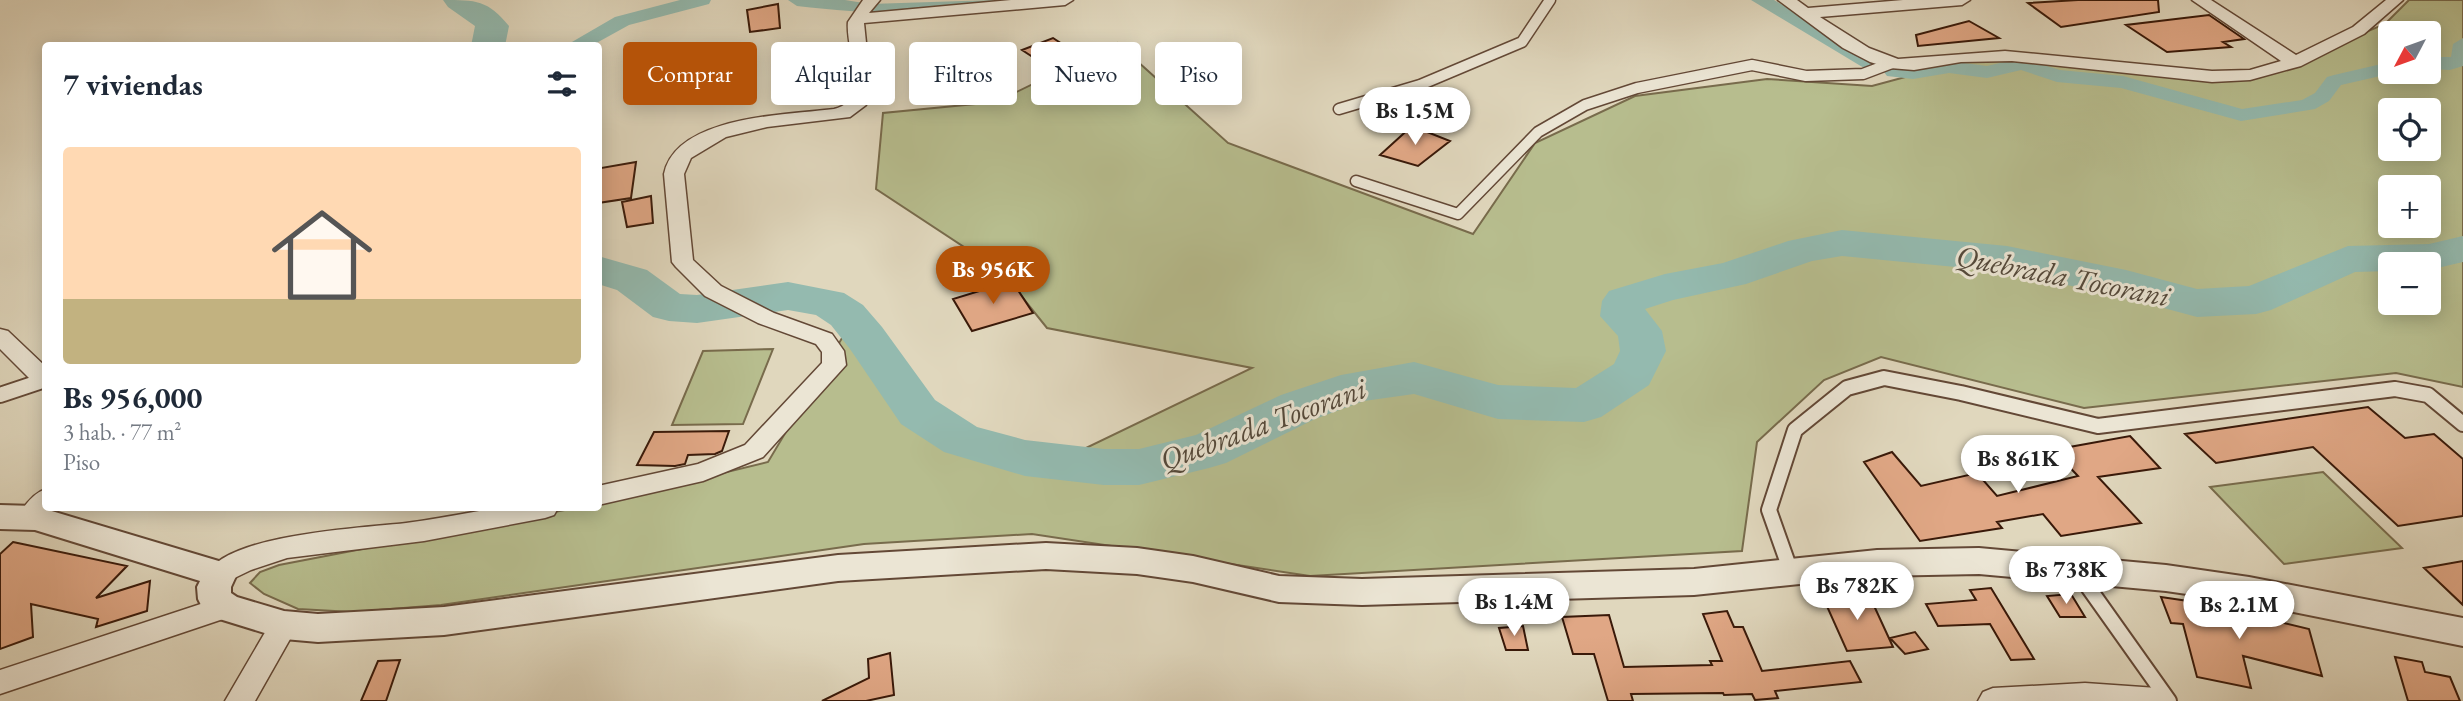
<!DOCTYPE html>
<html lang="es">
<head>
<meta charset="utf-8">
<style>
	body { margin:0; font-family:"EB Garamond",serif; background:#f2f2f3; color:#1f2937; height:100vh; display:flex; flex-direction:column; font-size:26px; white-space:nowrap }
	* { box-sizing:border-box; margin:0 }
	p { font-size:23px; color:#747a83 }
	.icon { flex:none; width:38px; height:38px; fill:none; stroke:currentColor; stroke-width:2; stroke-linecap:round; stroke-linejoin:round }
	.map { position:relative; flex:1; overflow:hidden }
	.panel { position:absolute; left:42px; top:42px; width:560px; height:469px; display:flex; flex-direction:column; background:#fff; border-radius:7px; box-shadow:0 4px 18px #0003 }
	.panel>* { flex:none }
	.guide { position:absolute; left:623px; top:42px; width:665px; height:63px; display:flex; gap:14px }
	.needle { width:46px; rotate:229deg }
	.controls { position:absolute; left:2378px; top:21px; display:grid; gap:14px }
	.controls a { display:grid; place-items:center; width:63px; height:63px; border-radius:7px; background:#fff; box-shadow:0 4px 18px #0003; font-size:35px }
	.price { position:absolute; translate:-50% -60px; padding:0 16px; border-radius:24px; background:#fff; color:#222; font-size:23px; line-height:46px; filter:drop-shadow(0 2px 4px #0008) }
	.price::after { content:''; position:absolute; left:50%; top:42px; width:21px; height:16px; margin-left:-10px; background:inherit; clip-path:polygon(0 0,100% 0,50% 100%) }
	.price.on { background:#b45309; color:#fff }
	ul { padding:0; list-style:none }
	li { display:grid; align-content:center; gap:14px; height:371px; padding:0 21px }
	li+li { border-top:2px solid #e0e1e3 }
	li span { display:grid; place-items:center; height:217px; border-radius:7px; color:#555 }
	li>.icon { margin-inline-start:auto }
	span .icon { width:126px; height:126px; fill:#fffc; stroke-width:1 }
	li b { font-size:30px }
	h2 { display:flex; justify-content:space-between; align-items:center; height:84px; padding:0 21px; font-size:30px }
	.pill { padding:0 24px; border-radius:7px; background:#fff; box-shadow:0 4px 18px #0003; font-size:24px; line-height:63px }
	.pill.on { background:#b45309; color:#fff }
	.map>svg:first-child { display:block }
</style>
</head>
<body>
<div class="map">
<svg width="2463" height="701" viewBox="0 0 2463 701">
	<rect width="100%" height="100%" fill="#e0d7bd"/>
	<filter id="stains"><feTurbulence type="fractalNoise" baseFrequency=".00286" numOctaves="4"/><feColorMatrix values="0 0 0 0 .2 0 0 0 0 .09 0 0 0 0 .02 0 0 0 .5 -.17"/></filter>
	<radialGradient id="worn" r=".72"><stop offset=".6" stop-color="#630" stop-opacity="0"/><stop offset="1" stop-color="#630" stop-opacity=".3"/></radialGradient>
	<!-- green -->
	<path fill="#b7bd8e" stroke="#786b4c" stroke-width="2" fill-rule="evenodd" d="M2409,0h54v387l-67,-14 -312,35 -203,-51 -57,23 -67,62 -15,109 -432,25 -278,-42 -168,10 -423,61 -88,7 -55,-3 -34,-15 -14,-11 10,-11 19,-7 296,-57h23l1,-5 169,-41 83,-139 51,72 41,27 63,18 78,9 168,-81 -205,-40 -45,-56 -126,-83 7,-76 113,-11 121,-59 111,100 245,91 62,-91 100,-47 132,-17 105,7 115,-31 234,24 55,-9 109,-46zM2390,33h39v39h-39zM2390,110h39v39h-39zM2390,187h39v39h-39zM2390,264h39v39h-39z
		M773,349l-30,75 -71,1 31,-74z
		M2323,472l79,76 -118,16 -74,-77z"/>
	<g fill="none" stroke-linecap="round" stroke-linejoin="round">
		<!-- canal -->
		<path fill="#94baaf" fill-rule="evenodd" d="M680,0h31l-2,4 -80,21 -38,21h-26l50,-29z
			M788,0h57l25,4 124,-4c-6,8 -20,7 -30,9 -57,8 -110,3 -167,-3z
			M1751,0h23l104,60 3,4 -3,4h-14z
			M2463,38v28l-13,4 -21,-1v-12h22l2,-13z
			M2021,58l39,12 63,6 119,33 60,-9 13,-7 12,-16 7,-2 56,-13v10h8l-57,13 -12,16 -14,8 -74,12 -120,-33 -64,-6 -36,-12 -34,8 -38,-5 -36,6 -26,-3 -3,-4 3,-4 62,-7 38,5z"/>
		<!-- river -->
		<path fill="#94baaf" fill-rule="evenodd" d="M443,0c33,0 45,0 66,26l-4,20h-34l4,-20 -27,-19z
			M1842,230l165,16 119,24 71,19 52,-3 99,-40 81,-2 34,-8v26l-34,8v-6h-39v7l-35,1 -84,38 -15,4 -59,3 -74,-20 -116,-25 -165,-16 -30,5 -66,23 -73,16 -28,9 17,22 4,20 -17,34 -48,32 -17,5 -86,-3 -84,-25 -50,7 -49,18 -89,44 -17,5 -70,17h-35l-79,-9 -81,-24 -43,-28 -51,-75 -19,-24 -15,-10 -28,-5 -91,13 -28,-2 -16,-4 -36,-27 -19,-6v-28l49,14 33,24 17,1 91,-13 56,11 19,12 19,22 53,73 42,27 48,13 79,9h35l57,-14 85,-40 60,-20 73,-13 84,23 78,3 38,-24 6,-13 -2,-15 -18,-20 2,-15 7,-10 56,-17 58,-11 65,-22z"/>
	</g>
	<!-- building -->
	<path fill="#e0a785" stroke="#391909" stroke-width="2" d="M2078,0h80l1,12 -98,15 -33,-24z
		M778,4l2,24 -30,4 -3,-22z
		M2209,15l35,24 -21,3 8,5 -64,5 -41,-27z
		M1969,21l30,17 -81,8 -2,-11z
		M1053,38l23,15 -31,12 -23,-15z
		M1412,126l38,15 -32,25 -38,-11z
		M636,162l-5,36 -33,5 3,-35z
		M651,196l2,27 -26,4 -5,-25z
		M1012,281l21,32 -61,18 -19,-32z
		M2368,407l37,31 29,-4 29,25v57l-65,10 -85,-79 -97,16 -31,-29z
		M729,431l-7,20 -7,3 -27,1 -3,9 -10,2 -38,-1 17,-33z
		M2130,436l30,32 -62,9 43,46 -80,13 -18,-22 -46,8 5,6 -82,13 -56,-79 28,-10 29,34 56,-13 20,23 81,-20 -25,-26z
		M13,542l114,24 -31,32 54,-17 -3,30 -51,16 2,-8 -67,-15 2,33 -33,12v-95z
		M2463,561v44l-39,-37z
		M1991,588l43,71 -23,1 -21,-36 -52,2 -12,-22 50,-4 -6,-10z
		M1845,592l3,5h22l23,50 -46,4 -26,-58z
		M2071,594l14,23h-25l-13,-21z
		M2161,597l88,13 1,5 59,14 13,47 -79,-20 8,32 -54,-11 -14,-53 -12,-1z
		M1727,611l7,16h9l19,44 88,-10 11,21 -86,9 3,7 -23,2 -3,-6 -28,1 -1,-2 -92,1 2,7h-25l-14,-47h-21l-11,-37 47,-2 15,52 88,-2 -2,-4h12l-19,-47z
		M1523,626l5,24h-22l-7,-22z
		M1915,632l13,17 -23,5 -15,-16z
		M890,653l4,42 -28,6h-44l47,-23 -1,-19z
		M2395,657l27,5 3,10 25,5 10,24h-52z
		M400,660l-14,41h-25l17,-40z"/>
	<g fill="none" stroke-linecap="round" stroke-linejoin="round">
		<defs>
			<path id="service-far1" d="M1339,109l81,-24 102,-43 28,-42
				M1356,181l102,33 80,-82 47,-27 52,-17 115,-23 54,11 57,-2 29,-11"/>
			<path id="service" d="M0,395l45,-15
				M2076,570l93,131
				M1791,572l-22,-62 26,-80 52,-42 37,-10 77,15 137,33 297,-37 33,6 35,29"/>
			<path id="minor" d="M863,0h17l-11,13 142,-13h62l-8,5 -201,18 7,69 -5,13 -16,12 -83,10 -41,10 -35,21 -7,16 9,86 28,26 53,27 58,21 12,17 2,14 -83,92 -60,24 -105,24v-19l100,-22 47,-19 77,-82v-11l-6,-8 -58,-21 -53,-27 -29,-29 -4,-5 -8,-88c12,-59 125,-59 170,-65 37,-8 11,-61 14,-87z
				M1778,0h19l11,8 95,-8h67l-8,5 -142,12 49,31 29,11 107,-8 207,20 38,-1 31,-9 -89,-61h19l85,55 57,-28 33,-27h17l-39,34 -63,32 -51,14 -38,2 -200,-21 -51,1 -47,8 -24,-2 -20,-6 -27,-14z
				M0,329l8,2 38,36v22l-8,-2 -38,-38z
				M46,489v19h7c-10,12 -15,22 -32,17l-4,-7c7,-12 16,-25 29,-29z
				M496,508h62l-4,7 -9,3 -121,23 -137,17 -36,12 -31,15 -10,-3 -3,-8c20,-40 156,-46 199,-51 30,-4 60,-10 90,-15z
				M225,596l10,3 4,8 -4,8 -235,79v-24z
				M284,614l10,3 4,8 -43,76h-30l49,-84z
				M2085,683l72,5 10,4 5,9h-194l5,-9 10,-4z"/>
			<path id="tertiary" d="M0,505l35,1 197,59 5,9 -6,13v6l6,4 47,14 34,3 126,-7 394,-52 208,-12 91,5 56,8 86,20 83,3 332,-10 183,-19 102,-2 187,17 83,12 214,41v28l-214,-43 -83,-12 -187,-17 -102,2 -183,19 -332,10 -83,-3 -86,-20 -56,-8 -91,-5 -208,12 -394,54 -126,7 -34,-3 -71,-22 -10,-8 -5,-10 -1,-12 3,-6 -165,-51 -35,-1z"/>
		</defs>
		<!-- service-far1 casing -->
		<use href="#service-far1" stroke="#634836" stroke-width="13"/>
		<!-- service casing -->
		<use href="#service" stroke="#634836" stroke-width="18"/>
		<!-- minor casing -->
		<use href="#minor" stroke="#634836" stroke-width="3"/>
		<!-- tertiary casing -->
		<use href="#tertiary" stroke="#634836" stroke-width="4"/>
		<!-- service-far1 -->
		<use href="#service-far1" stroke="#ebe5d4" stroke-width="10"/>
		<!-- service -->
		<use href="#service" stroke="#ebe5d4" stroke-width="14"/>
		<!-- minor -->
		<use href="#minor" fill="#ebe5d4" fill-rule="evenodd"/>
		<!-- tertiary -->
		<use href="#tertiary" fill="#ebe5d4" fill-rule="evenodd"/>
	</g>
	<g text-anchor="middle" stroke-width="6" stroke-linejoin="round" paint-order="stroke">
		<!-- water labels -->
		<g font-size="30" font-style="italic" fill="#54493b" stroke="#ebe5d4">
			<text transform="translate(2063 276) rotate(11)" y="10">Quebrada Tocorani</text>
			<text transform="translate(1263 424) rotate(-20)" y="10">Quebrada Tocorani</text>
		</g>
	</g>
	<rect width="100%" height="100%" filter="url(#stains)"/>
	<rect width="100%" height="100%" fill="url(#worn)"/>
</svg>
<div class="controls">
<a><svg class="needle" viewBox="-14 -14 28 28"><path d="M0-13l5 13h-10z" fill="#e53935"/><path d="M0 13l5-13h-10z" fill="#747a83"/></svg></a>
<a><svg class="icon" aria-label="locate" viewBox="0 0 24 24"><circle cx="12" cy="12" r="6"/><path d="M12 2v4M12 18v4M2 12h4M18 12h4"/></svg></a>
<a>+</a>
<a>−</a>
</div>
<b class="price" style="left:1415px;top:147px">Bs 1.5M</b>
<b class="price on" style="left:993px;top:306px">Bs 956K</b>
<b class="price" style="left:2018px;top:495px">Bs 861K</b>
<b class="price" style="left:2066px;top:606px">Bs 738K</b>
<b class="price" style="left:1857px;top:622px">Bs 782K</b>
<b class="price" style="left:1514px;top:638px">Bs 1.4M</b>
<b class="price" style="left:2239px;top:641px">Bs 2.1M</b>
<div class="guide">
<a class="pill on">Comprar</a>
<a class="pill">Alquilar</a>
<a class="pill">Filtros</a>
<a class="pill">Nuevo</a>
<a class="pill">Piso</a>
</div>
<section class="panel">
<h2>7 viviendas<svg class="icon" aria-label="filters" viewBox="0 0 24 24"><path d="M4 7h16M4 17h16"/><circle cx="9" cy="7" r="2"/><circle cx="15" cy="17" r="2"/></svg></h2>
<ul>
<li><span style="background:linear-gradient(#ffd9b3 70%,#c2b280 0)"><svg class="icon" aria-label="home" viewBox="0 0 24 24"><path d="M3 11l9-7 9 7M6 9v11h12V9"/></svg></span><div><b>Bs 956,000</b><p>3 hab. · 77 m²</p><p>Piso</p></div></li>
</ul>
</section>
</div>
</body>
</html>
